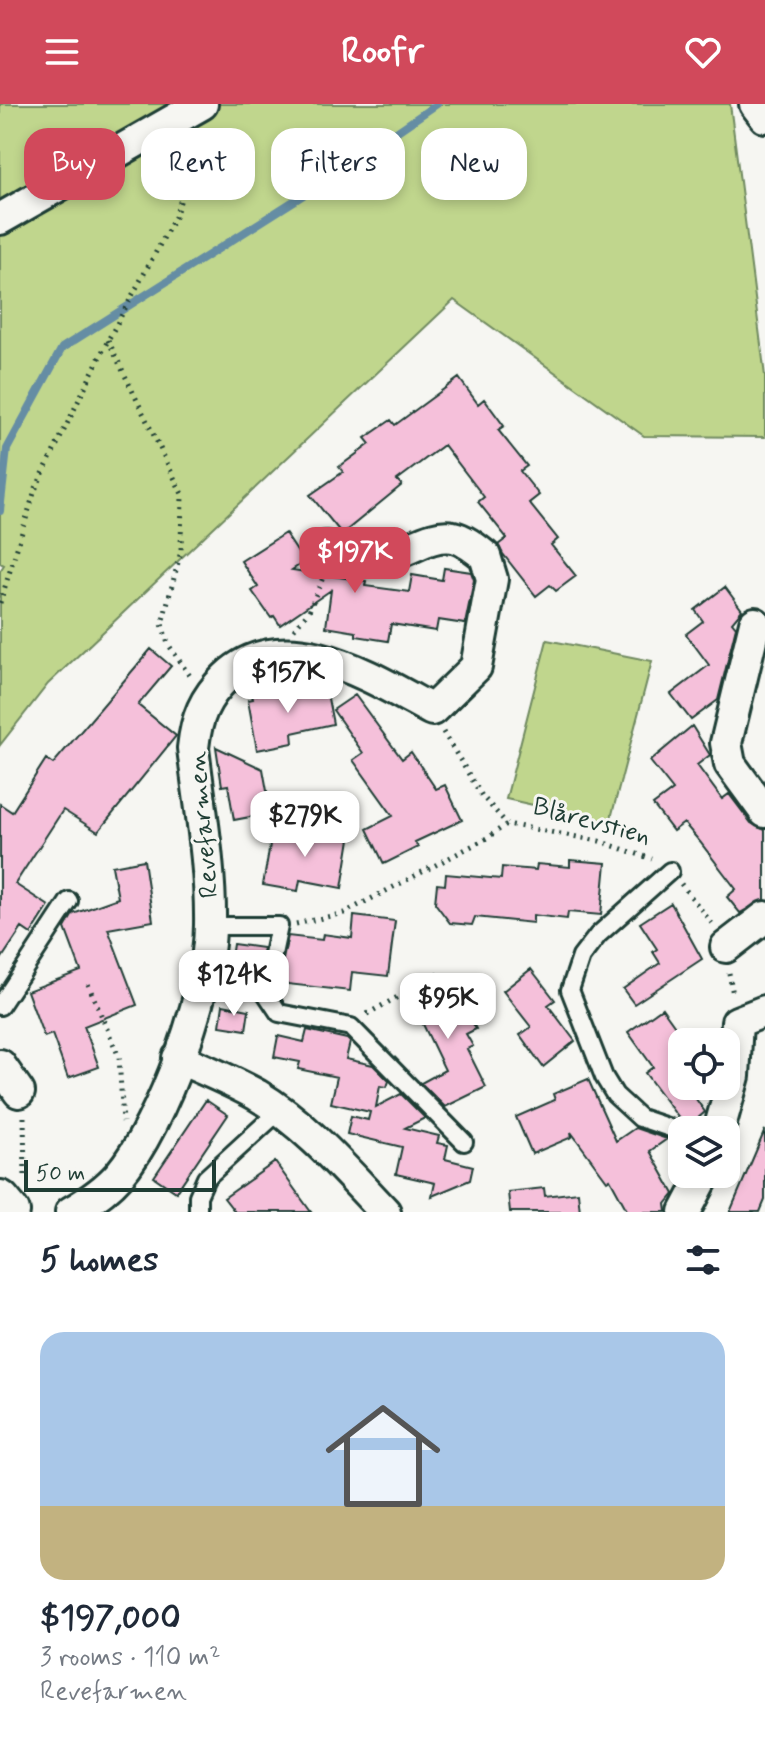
<!DOCTYPE html>
<html lang="en">
<head>
<meta charset="utf-8">
<style>
	body { margin:0; font-family:Mynerve,sans-serif; background:#f2f2f3; color:#1f2937; height:100vh; display:flex; flex-direction:column; font-size:30px; white-space:nowrap }
	* { box-sizing:border-box; margin:0 }
	p { font-size:26px; color:#747a83 }
	.icon { flex:none; width:44px; height:44px; fill:none; stroke:currentColor; stroke-width:2; stroke-linecap:round; stroke-linejoin:round }
	.map { position:relative; height:1108px; overflow:hidden }
	.panel { display:flex; flex-direction:column; background:#fff; flex:1 }
	.panel>* { flex:none }
	.top-card { position:absolute; left:24px; top:24px; width:718px; height:72px; display:flex; gap:16px }
	.fabs { position:absolute; left:668px; top:924px; display:grid; gap:16px }
	.fabs a { display:grid; place-items:center; width:72px; height:72px; border-radius:16px; background:#fff; box-shadow:0 4px 12px #0003; font-size:40px }
	.scale { position:absolute; left:24px; bottom:20px; width:192px; box-sizing:border-box; padding-left:8px; border:4px solid #1f3d34; border-top:0; font-size:22px; line-height:28px; white-space:nowrap; color:#1f3d34; -webkit-text-stroke:6px #f6f6f2; paint-order:stroke }
	.price { position:absolute; translate:-50% -68px; padding:0 18px; border-radius:16px; background:#fff; color:#222; font-size:26px; line-height:52px; filter:drop-shadow(0 2px 4px #0008) }
	.price::after { content:''; position:absolute; left:50%; top:48px; width:24px; height:18px; margin-left:-12px; background:inherit; clip-path:polygon(0 0,100% 0,50% 100%) }
	.price.active { background:#d1495b; color:#fff }
	ul { padding:0; list-style:none }
	li { display:grid; align-content:center; gap:16px; height:424px; padding:0 40px }
	li+li { border-top:2px solid #e0e1e3 }
	li span { display:grid; place-items:center; height:248px; border-radius:24px; color:#555 }
	li>.icon { margin-inline-start:auto }
	span .icon { width:144px; height:144px; fill:#fffc; stroke-width:1 }
	li b { font-size:34px }
	h2 { display:flex; justify-content:space-between; align-items:center; height:96px; padding:0 40px; font-size:34px }
	.chip { padding:0 28px; border-radius:24px; background:#fff; box-shadow:0 4px 12px #0003; font-size:28px; line-height:72px }
	.chip.active { background:#d1495b; color:#fff }
	header { display:flex; justify-content:space-between; align-items:center; height:104px; padding:0 40px; background:#d1495b; color:#fff; font-size:36px; font-weight:700 }
	.map>svg:first-child { display:block }
</style>
</head>
<body>
<header><svg class="icon" aria-label="menu" viewBox="0 0 24 24"><path d="M4 6h16M4 12h16M4 18h16"/></svg>Roofr<svg class="icon" aria-label="heart" viewBox="0 0 24 24"><path d="M12 20l-8-8c-3-5 5-10 8-4 3-6 11-1 8 4z"/></svg></header>
<div class="map">
<svg width="765" height="1108" viewBox="0 0 765 1108">
	<rect width="100%" height="100%" fill="#f6f6f2"/>
	<filter id="ink" filterUnits="userSpaceOnUse"><feTurbulence type="fractalNoise" baseFrequency=".0125" numOctaves="2"/><feDisplacementMap in="SourceGraphic" scale="16" xChannelSelector="R" yChannelSelector="G"/><feConvolveMatrix kernelMatrix="1 2 1 2 8 2 1 2 1" color-interpolation-filters="sRGB"/></filter>
	<g filter="url(#ink)">
		<!-- green -->
		<path fill="#c0d68d" stroke="#708a60" stroke-width="2" d="M0,0h730l35,272v61l-121,-1 -190,-136 -406,384 -48,61v-174l4,-6 -4,-2z
			M547,536l105,21 -42,161 -104,-23z"/>
		<g fill="none" stroke-linecap="round" stroke-linejoin="round">
			<!-- stream -->
			<path stroke="#658da4" stroke-width="8" d="M0,407l7,-62 55,-101 257,-163 118,-81"/>
		</g>
		<!-- building -->
		<path fill="#f5c0da" stroke="#1f3d34" stroke-width="2" d="M459,274l19,26 6,-5 20,27 -6,4 29,36 -7,5 19,24 -10,8 29,36 -7,6 25,31 -20,15 -6,-6 -14,11 -33,-42 -5,-9 9,-7 -29,-36 6,-5 -40,-52 -47,35 5,5 -60,49 -32,-39 33,-23 -4,-5 31,-23 -5,-6 26,-18 4,5z
			M285,429l19,29 -12,8 74,11 -1,5 44,6 3,-17 30,5 2,-12 27,4 3,8 -9,44 -27,-4 -2,11 -45,-7 -3,17 -32,-5v-4l-30,-5 5,-37 -51,35 -6,-9 -3,2 -19,-27 6,-4 -17,-26z
			M725,483l17,23 -10,12 4,5 -18,73 -27,20 -20,-26 38,-29 -23,-31 17,-13 -8,-11z
			M151,545l20,17 -33,39 38,31 -78,96 -35,-22 -48,74 34,22 -18,28 -9,-6 -22,33v-157l12,8 34,-53 7,5z
			M314,582l1,4 11,-2 7,36 -41,9 1,10 -36,7 -9,-50 5,-1 -1,-4z
			M355,591l47,64 9,-7 25,37 9,-4 17,35 -47,22 3,5 -34,17 -17,-35 26,-13 -40,-56 10,-7 -30,-43z
			M692,622l18,29 -13,10 25,34 7,-5 22,29 14,7v69l-25,14 -13,-16 9,-8 -36,-47 -16,-19 -11,8 -20,-26 20,-15 -23,-29z
			M216,643l47,22 8,44 -37,7 -6,-35 -6,1z
			M273,723l77,12 -8,49 -42,-8 -2,11 -35,-6z
			M144,756l9,61 -45,8 29,76 -53,21 15,41 -31,11 -16,-44 -8,3 -17,-46 54,-20 -16,-43 8,-14 45,-16 -6,-32z
			M570,756l36,3 -5,52 -33,-3 -1,7 -34,-4v8l-58,-6 -3,8 -22,-2 -15,-20 2,-19 8,1 1,-11 55,5 1,-12 34,3 1,-6 33,3z
			M671,799l31,56 -68,45 -11,-15 37,-26 -7,-11 4,-3 -17,-26z
			M354,812l41,5 -7,55 -36,-4 -2,19 -72,-8 10,-47 34,4 1,-6 29,4z
			M233,840l30,4 -7,32 -28,-3z
			M531,865l24,31 -7,5 27,36 -32,26 -23,-32 11,-8 -28,-36z
			M441,874h8l27,51 -10,5 7,12 -6,3 19,38 -41,20 -24,-24 24,-13 -36,-75z
			M223,901l26,5 -3,20 -26,-4z
			M662,904l20,28v50h5l18,26 -15,13 -10,-5 -35,-47 8,-6 -25,-35z
			M307,926l40,9 3,3 -4,17 27,6 16,16 -2,6 -7,-1 -4,21 25,-13 24,24 -20,10 34,8 -2,7 11,2 -3,14 28,7 -3,14 -38,16 3,-13 -39,-9 6,-27 -55,-13 4,-18 17,4 2,-8 -39,-9 6,-26 -39,-8 2,-7 -26,-5 4,-21 26,6z
			M588,975l28,62 19,-13 32,11 -17,12 24,43 -8,10 1,8h-39l-18,-33 -3,2 -36,-49 1,5 -40,17 -16,-37 39,-17 -2,-6z
			M206,996l22,15 -52,77 -22,-15z
			M765,1026v70l-5,12h-30z
			M275,1058l36,50h-76l-11,-14z
			M544,1084l1,8 33,-4 2,20h-70l-2,-20z"/>
		<g fill="none" stroke-linecap="round" stroke-linejoin="round">
			<defs>
				<path id="service" d="M670,767l-72,64 -17,22 -11,33 34,87 11,18 25,23 42,14
					M210,822h69l-14,66 14,21 72,14 113,115
					M0,902l69,-105
					M198,1108v-16l8,-18 73,-67"/>
				<path id="minor" d="M755,0l10,13
					M0,115l202,-115
					M755,519l-29,120 4,21 35,48
					M726,843l39,-30
					M178,954c27,12 54,23 79,37 49,29 89,76 128,117
					M0,961l19,27
					M719,1026l15,-54 3,-54 28,-11
					M71,1108c17,-10 35,-22 48,-37 43,-51 91,-184 91,-250 1,-59 -10,-118 -17,-177 3,-29 11,-50 33,-71 60,-56 148,2 206,33l44,-43 16,-88 -7,-23c-9,-7 -21,-17 -32,-19 -21,-4 -41,12 -60,17 -18,6 -51,2 -67,-7
					M685,1108l20,-38"/>
				<path id="tertiary" d="M0,1096l10,12"/>
			</defs>
			<!-- service casing -->
			<use href="#service" stroke="#1f3d34" stroke-width="22"/>
			<!-- minor casing -->
			<use href="#minor" stroke="#1f3d34" stroke-width="36"/>
			<!-- tertiary casing -->
			<use href="#tertiary" stroke="#1f3d34" stroke-width="44"/>
			<!-- path -->
			<path stroke="#1f3d34" stroke-width="5" stroke-dasharray="2 6" stroke-linecap="butt" d="M108,236l74,154 -1,57 -19,73 6,20 22,32
				M0,499l35,-113 73,-150 67,-123 17,-52 -3,-23
				M294,525l15,-18 15,-36
				M443,628l39,64 25,28
				M681,780l33,42
				M296,820l48,-11 143,-75 20,-14 92,17 53,18
				M729,869l4,22
				M88,880l31,73 4,65
				M367,910l72,-40
				M24,1013l1,62"/>
			<!-- service -->
			<use href="#service" stroke="#f6f6f2" stroke-width="16"/>
			<!-- minor -->
			<use href="#minor" stroke="#f6f6f2" stroke-width="30"/>
			<!-- tertiary -->
			<use href="#tertiary" stroke="#f6f6f2" stroke-width="38"/>
		</g>
	</g>
	<g text-anchor="middle" stroke-width="6" stroke-linejoin="round" paint-order="stroke">
		<!-- street labels -->
		<g font-size="26" fill="#1f3d34" stroke="#f6f6f2">
			<text transform="translate(592 716) rotate(15)" y="9">Blårevstien</text>
			<text transform="translate(202 721) rotate(-95)" y="9">Revefarmen</text>
		</g>
	</g>
</svg>
<div class="fabs">
<a><svg class="icon" aria-label="locate" viewBox="0 0 24 24"><circle cx="12" cy="12" r="6"/><path d="M12 2v4M12 18v4M2 12h4M18 12h4"/></svg></a>
<a><svg class="icon" aria-label="layers" viewBox="0 0 24 24"><path d="M12 4l9 5-9 5-9-5zM3 14l9 5 9-5"/></svg></a>
</div>
<div class="scale">50 m</div>
<b class="price active" style="left:355px;top:491px">$197K</b>
<b class="price" style="left:288px;top:611px">$157K</b>
<b class="price" style="left:305px;top:755px">$279K</b>
<b class="price" style="left:234px;top:914px">$124K</b>
<b class="price" style="left:448px;top:937px">$95K</b>
<div class="top-card">
<a class="chip active">Buy</a>
<a class="chip">Rent</a>
<a class="chip">Filters</a>
<a class="chip">New</a>
</div>
</div>
<section class="panel">
<h2>5 homes<svg class="icon" aria-label="filters" viewBox="0 0 24 24"><path d="M4 7h16M4 17h16"/><circle cx="9" cy="7" r="2"/><circle cx="15" cy="17" r="2"/></svg></h2>
<ul>
<li><span style="background:linear-gradient(#a9c7e8 70%,#c2b280 0)"><svg class="icon" aria-label="home" viewBox="0 0 24 24"><path d="M3 11l9-7 9 7M6 9v11h12V9"/></svg></span><div><b>$197,000</b><p>3 rooms · 110 m²</p><p>Revefarmen</p></div></li>
</ul>
</section>
</body>
</html>
